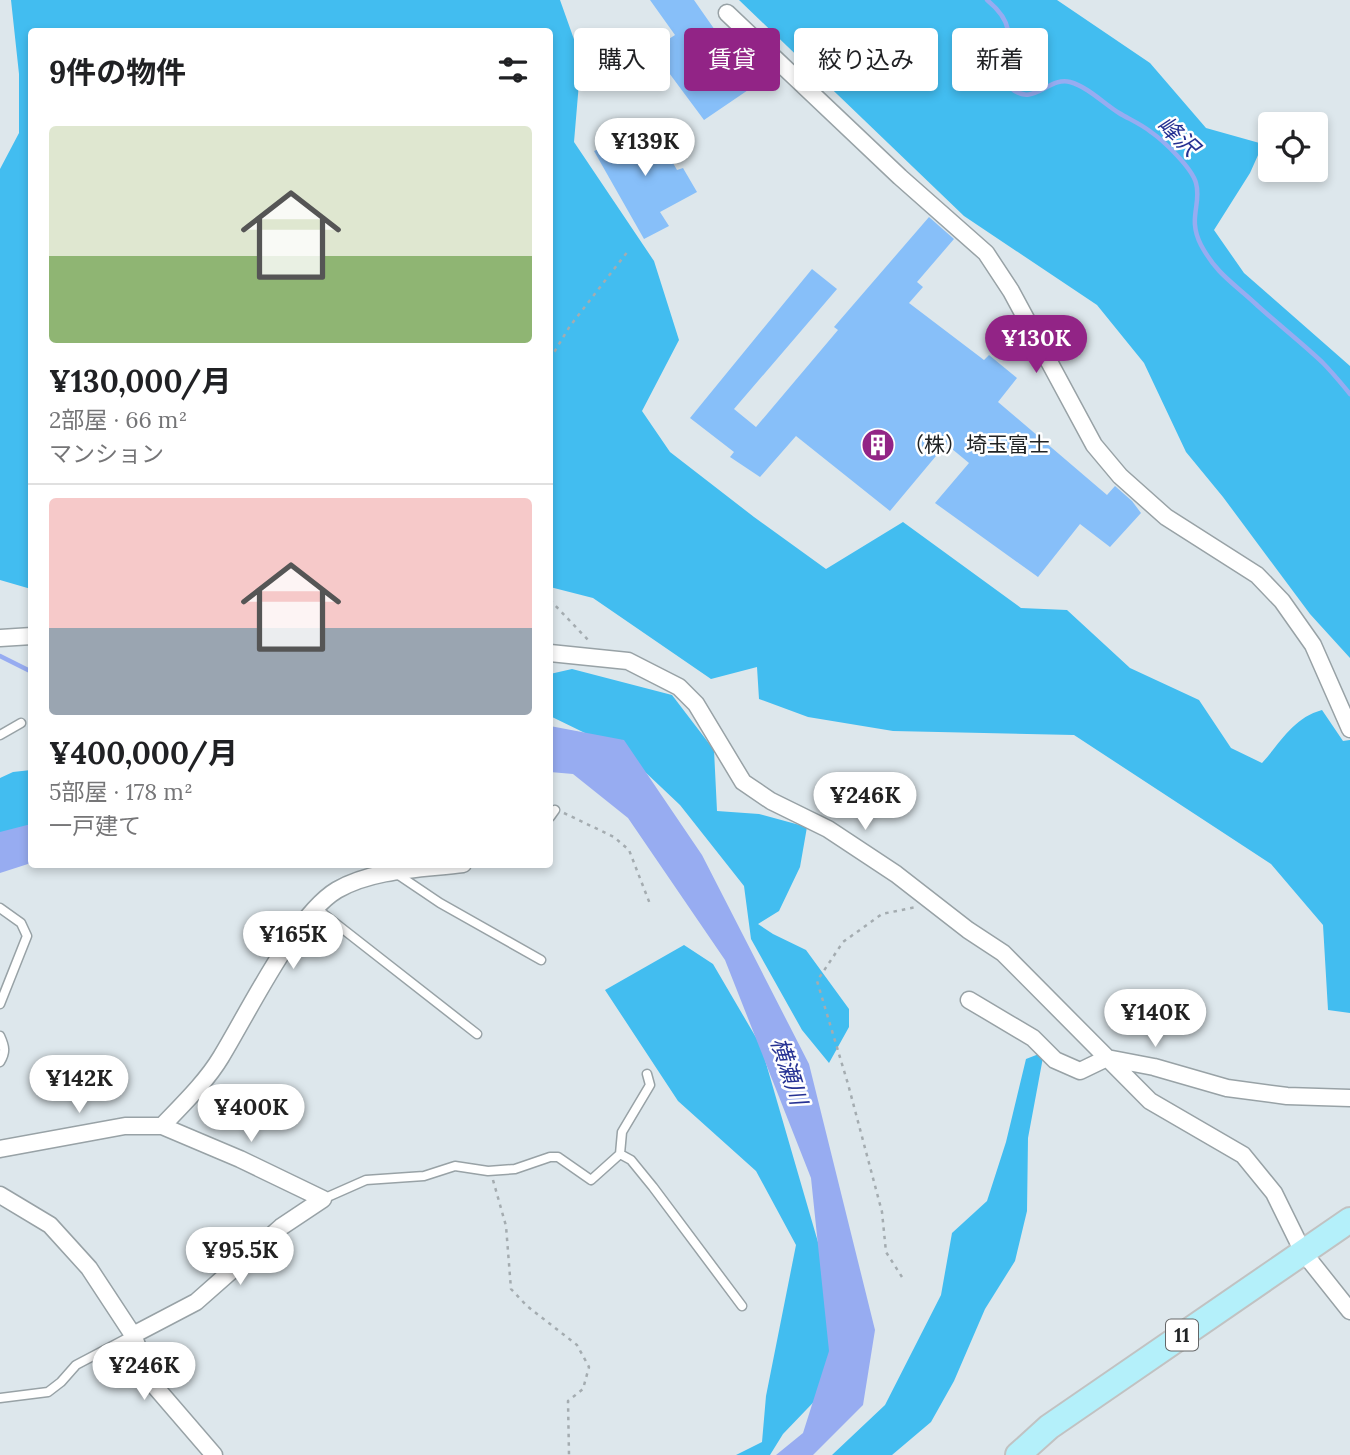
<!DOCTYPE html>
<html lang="ja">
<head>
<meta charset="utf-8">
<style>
	body { margin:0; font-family:Lora,"Noto Sans JP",serif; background:#f6f6f6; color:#202124; height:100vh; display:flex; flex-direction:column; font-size:26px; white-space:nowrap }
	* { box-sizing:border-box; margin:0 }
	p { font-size:23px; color:#757577 }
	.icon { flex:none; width:38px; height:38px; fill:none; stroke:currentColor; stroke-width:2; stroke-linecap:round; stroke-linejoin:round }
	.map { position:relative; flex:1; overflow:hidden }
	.side { position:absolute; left:28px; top:28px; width:525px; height:840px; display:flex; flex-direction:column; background:#fff; border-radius:7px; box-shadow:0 4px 10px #0003 }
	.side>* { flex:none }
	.guide { position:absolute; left:574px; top:28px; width:665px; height:63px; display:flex; gap:14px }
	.tools { position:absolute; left:1258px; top:112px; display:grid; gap:14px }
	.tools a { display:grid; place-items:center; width:70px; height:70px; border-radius:7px; background:#fff; box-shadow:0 4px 10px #0003; font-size:35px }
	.price { position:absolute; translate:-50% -60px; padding:0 16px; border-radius:24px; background:#fff; color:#222; font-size:23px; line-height:46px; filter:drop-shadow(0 2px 4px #0008) }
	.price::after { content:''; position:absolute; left:50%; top:42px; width:21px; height:16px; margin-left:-10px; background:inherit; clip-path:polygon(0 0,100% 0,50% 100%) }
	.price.on { background:#922486; color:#fff }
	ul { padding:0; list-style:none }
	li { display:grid; align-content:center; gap:14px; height:371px; padding:0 21px }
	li+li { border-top:2px solid #e0e0e0 }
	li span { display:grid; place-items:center; height:217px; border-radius:7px; color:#555 }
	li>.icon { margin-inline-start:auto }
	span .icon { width:126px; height:126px; fill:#fffc; stroke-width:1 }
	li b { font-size:30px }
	h2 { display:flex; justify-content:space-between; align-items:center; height:84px; padding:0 21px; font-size:30px }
	.pill { padding:0 24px; border-radius:7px; background:#fff; box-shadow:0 4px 10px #0003; font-size:24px; line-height:63px }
	.pill.on { background:#922486; color:#fff }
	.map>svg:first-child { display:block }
</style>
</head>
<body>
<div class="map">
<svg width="1350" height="1455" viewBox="0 0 1350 1455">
	<rect width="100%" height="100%" fill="#dde7ec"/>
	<!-- forest -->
	<path fill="#42bdf0" d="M11,0h549l21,59 -7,83 80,119 25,79 -37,71 28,41 84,65 72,52 77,-47 118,86 46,2 63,58 69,32 32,48 31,15c19,-21 31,-45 60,-53l21,31 7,-1v273l-22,-3 -5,-85 -52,-61 -197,-129 -181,-4 -85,-14 -49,-18 -2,-32 -46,12 -118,-81 -43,-11v-555h-518l-1,557 -31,-9v-411l19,-36v-59z
		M739,0h318l93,63 56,65 57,16 -13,29 -36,57 30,43 106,93v292l-40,-44 -87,-117 -37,-45 -42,-89 -47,-58 -133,-89z
		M572,669l100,26 42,55 3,61 42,3 48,13 -7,40 -21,44 -21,13 15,10 33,16 43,59v18l-20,36 -27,-33 -51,-91 -7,-53 -64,-81 -56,-53 -74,-36v-42z
		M31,770v65l-31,9v-66l13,-6z
		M684,945l29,19 48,82 68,234v106l-46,48 -13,21h-34l26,-13 4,-46 30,-151 -40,-74 -78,-70 -73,-111z
		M1044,1052l-16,86 -1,73 -12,50 -30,48 -31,72 -23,41 -39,33h-60l53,-50 56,-110 11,-62 35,-32 19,-59 20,-83z"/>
	<!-- water -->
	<path fill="#97acf1" d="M550,726l74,14 78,115 107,209 66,266 -12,75 -50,50h-37l27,-22 26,-82 -18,-173 -86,-218 -97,-142 -55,-44 -23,-2z
		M31,824v39l-31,10v-41z"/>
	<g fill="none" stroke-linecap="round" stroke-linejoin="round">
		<!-- stream -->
		<path stroke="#97acf1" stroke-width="4.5" d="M987,0c48,39 -3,63 24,88 22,20 38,-12 59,-6 18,5 33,21 49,31 10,6 22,11 32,19 13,9 41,36 45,51 6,21 -9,35 5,62 16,30 34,39 57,61 21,19 44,37 64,56 10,10 19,21 28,32
			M0,656l32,16"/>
	</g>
	<!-- building -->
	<path fill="#87bff9" d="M650,0h44l60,86 -50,34 -52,-70 23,-15z
		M648,119l29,51 6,-2 14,24 -37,20 9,14 -25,13 -50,-88 39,-17 -2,-3z
		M929,217l25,22 -37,43 6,5 -14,16 75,57 5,-5 28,23 -19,24 109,93 8,-9 17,15 9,12 -31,34 -30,-23 -42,53 -103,-74 34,-40 -23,-19 -56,67 -94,-75 -36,41 -30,-20 4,-5 -44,-34 122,-149 25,20 -103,120 22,18 82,-97 -4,-3z"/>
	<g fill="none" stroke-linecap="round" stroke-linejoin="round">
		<defs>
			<path id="service" d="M0,735l21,-12
				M550,817l5,-7
				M397,874l43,29 101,57
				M0,908l21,15 6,13 -27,68
				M316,908l161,126
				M0,1036c5,11 6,16 0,26
				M620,1154l11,6 22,27 89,119
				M323,1199l43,-19 58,-4 31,-10 33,5 27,-2 35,-12h8l33,23 29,-26 2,-22 28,-47 -3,-11
				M0,1398l48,-6 13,-10 15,-17 57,-30"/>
			<path id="minor" d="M727,13l173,164 86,76 25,38 83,154 26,31 46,41 91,58 25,26 31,44 37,84
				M0,638l32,-2
				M550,653l78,8 51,26 17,17 47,78 28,19 57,28 68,45 72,56 35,23 147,148 93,54 31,38 29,59 47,59
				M969,1000l64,38 22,22 25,11 27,-13 47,9 73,21 60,8 63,2
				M162,1126c20,-21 44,-44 59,-69 27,-44 74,-142 116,-167 36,-21 85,-21 126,-26
				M0,1149l125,-23h37l78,33 83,40
				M0,1195l50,30 39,43 44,67 19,48 62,72
				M133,1335l63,-33 85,-75 42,-28"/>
			<path id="primary" d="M1018,1455l31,-28 301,-207"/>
		</defs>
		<!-- service casing -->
		<use href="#service" stroke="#98a2a6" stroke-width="11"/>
		<!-- minor casing -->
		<use href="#minor" stroke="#98a2a6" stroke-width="19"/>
		<!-- primary casing -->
		<use href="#primary" stroke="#c1c2c2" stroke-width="28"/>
		<!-- path -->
		<path stroke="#a4acb0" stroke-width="2.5" stroke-dasharray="3.5 5" stroke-linecap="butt" d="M550,359l20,-33 58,-75
			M550,600l40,42
			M564,813l50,24 15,13 21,54
			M493,1180l13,46 5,63 16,17 50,39 12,22 -6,22 -15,12 1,54
			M902,1277l-16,-25 -4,-40 -34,-128 -31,-103 26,-39 39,-28 34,-7"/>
		<!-- service -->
		<use href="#service" stroke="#fff" stroke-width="8"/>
		<!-- minor -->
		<use href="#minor" stroke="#fff" stroke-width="16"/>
		<!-- primary -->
		<use href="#primary" stroke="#b4f0fa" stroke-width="24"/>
	</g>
	<!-- icons -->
	<defs>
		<symbol id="building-disc" viewBox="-11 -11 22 22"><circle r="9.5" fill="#922486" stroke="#fff"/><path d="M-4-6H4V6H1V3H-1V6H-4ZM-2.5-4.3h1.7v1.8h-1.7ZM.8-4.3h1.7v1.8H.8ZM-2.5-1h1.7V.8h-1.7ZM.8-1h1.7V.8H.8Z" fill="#fff"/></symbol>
	</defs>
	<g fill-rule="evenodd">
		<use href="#building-disc" x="859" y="426" width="38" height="38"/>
	</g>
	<g text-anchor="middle" stroke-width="5" stroke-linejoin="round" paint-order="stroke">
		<!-- shield labels -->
		<rect fill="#fff" stroke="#646667" stroke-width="2" x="1166" y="1319.5" width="32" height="31" rx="5"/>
		<g font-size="19" font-weight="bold" fill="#212426">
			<text x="1182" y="1342">11</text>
		</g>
		<!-- poi labels -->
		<g font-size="21" fill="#212426" stroke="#fff" text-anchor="start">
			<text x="903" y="452">（株）埼玉富士</text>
		</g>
		<!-- water labels -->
		<g font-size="23" font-style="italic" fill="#263293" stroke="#fff">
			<text transform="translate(1178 136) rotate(43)" y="8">峰沢</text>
			<text transform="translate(789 1071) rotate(72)" y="8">横瀬川</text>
		</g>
	</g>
</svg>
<div class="tools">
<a><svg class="icon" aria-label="locate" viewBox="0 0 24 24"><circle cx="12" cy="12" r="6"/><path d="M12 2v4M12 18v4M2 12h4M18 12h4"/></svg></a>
</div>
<b class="price" style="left:645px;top:178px">¥139K</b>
<b class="price on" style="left:1036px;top:375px">¥130K</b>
<b class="price" style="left:865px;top:832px">¥246K</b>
<b class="price" style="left:293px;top:971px">¥165K</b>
<b class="price" style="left:1155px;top:1049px">¥140K</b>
<b class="price" style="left:79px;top:1115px">¥142K</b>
<b class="price" style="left:251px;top:1144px">¥400K</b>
<b class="price" style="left:240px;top:1287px">¥95.5K</b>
<b class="price" style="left:144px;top:1402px">¥246K</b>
<div class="guide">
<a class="pill">購入</a>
<a class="pill on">賃貸</a>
<a class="pill">絞り込み</a>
<a class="pill">新着</a>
</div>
<section class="side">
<h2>9件の物件<svg class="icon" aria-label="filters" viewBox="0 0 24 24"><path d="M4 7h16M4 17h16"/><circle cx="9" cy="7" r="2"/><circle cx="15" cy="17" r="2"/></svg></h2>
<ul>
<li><span style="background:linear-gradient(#dfe7d0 60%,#8fb573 0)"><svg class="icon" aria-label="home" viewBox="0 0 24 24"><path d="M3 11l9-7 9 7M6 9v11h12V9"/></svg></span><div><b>¥130,000/月</b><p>2部屋 · 66 m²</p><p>マンション</p></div></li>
<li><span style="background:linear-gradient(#f6c9c9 60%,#9aa5b1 0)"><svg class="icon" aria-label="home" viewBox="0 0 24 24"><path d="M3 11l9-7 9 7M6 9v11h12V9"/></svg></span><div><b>¥400,000/月</b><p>5部屋 · 178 m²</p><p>一戸建て</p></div></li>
</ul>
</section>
</div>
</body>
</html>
